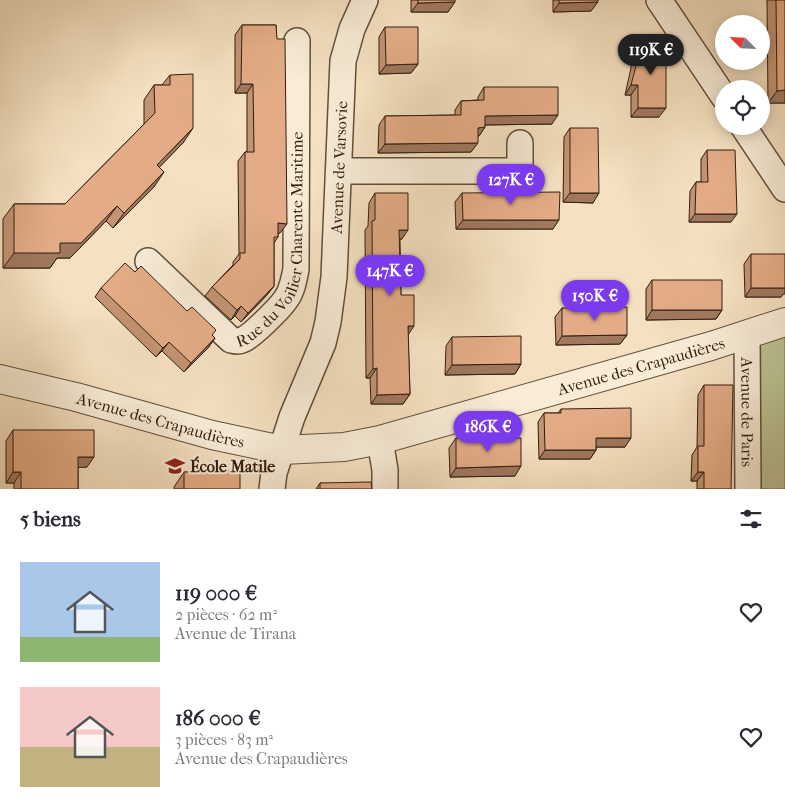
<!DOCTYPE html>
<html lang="fr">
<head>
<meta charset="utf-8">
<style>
	body { margin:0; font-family:"IM FELL French Canon",serif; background:#f2f2f3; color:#2b2b33; height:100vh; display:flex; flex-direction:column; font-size:19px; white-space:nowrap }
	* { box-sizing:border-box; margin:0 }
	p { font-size:16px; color:#7c7c81 }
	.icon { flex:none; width:28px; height:28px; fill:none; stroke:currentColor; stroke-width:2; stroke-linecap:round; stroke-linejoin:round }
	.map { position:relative; height:489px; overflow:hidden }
	.panel { display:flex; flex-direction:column; background:#fff; flex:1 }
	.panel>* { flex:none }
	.needle { width:32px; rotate:294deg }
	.fabs { position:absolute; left:715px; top:15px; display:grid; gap:10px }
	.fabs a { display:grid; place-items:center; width:55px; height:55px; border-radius:50%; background:#fff; box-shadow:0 2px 12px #0003; font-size:25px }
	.price { position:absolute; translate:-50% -42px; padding:0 11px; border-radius:18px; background:#7c3aed; color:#fff; font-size:16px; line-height:32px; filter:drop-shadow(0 1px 2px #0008) }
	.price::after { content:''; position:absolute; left:50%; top:30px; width:15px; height:11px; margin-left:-8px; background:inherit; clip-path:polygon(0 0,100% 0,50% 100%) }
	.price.active { background:#222; color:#fff }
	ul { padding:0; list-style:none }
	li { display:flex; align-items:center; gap:15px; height:125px; padding:0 20px }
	li span { display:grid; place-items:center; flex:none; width:140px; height:100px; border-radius:0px; color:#555 }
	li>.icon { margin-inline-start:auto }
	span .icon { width:60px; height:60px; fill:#fffc; stroke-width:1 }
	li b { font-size:21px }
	h2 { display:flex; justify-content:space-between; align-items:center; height:60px; padding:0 20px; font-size:21px }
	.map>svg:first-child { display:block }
</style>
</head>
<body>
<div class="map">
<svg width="785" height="489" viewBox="0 0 785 489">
	<rect width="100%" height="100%" fill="#f5e1c1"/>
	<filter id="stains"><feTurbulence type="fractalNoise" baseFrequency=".004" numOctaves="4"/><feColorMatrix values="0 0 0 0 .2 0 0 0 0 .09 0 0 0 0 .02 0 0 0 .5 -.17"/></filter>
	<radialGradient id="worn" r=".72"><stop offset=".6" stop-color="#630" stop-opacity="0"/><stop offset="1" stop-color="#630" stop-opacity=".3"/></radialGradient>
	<!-- green -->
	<path fill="#bcc393" stroke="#777052" d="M785,322v167h-37l-1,-155z"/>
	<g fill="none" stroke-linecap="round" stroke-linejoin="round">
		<defs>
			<g id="minor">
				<path d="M659,0l65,97"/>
				<path d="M743,126l42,63"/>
				<path d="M339,171h181v-28"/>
				<path id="s1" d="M148,261l83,79c4,1 7,2 11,0 9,-3 38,-32 44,-41 6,-8 8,-19 10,-30l1,-228"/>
				<path id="s2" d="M747,334l1,155"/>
				<path d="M380,440l5,30v19"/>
				<path id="s3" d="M272,489l2,-16 18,-56 31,-74 5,-21 6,-45 9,-216 9,-32 13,-29"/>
			</g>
			<g id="tertiary">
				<path id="s4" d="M0,379l76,18 136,38 70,15 62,-3 36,-7 331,-94 74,-24"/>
			</g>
		</defs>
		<!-- minor casing -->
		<use href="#minor" stroke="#634e3c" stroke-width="28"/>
		<!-- tertiary casing -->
		<use href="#tertiary" stroke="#634e3c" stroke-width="30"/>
		<!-- minor -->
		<use href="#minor" stroke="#f8ecd7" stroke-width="25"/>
		<!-- tertiary -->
		<use href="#tertiary" stroke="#f8ecd7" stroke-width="28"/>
	</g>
	<!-- wall -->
	<path fill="#c39473" stroke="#321d10" d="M411,0h44l-7,12h-37z
		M553,0h45l-7,11 -38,1z
		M767,0h18v103h-17z
		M242,25h34l4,208h-2v4l-4,6v43l-7,9 -26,27 -6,-6 -4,4 -26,-24 7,-9 21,-22v-3l6,-8 -1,-93 7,-9h2v-59h-12v-58z
		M385,27l33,37 -7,9 -32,1v-37z
		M638,43l21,74h-28v-22h-6l6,-27v-16z
		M170,75l13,68 -24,24 -5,20 -41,41 -7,-7 -36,37h-13l-7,10h-47v-49l11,-15h51l79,-80v-24l10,-15h8z
		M484,87l68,37 -67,1v2l-6,9h-1l-7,16 -93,1 1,-28 6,-9 70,-1v-5l6,-9 17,-1v-3z
		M570,128l23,75 -30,-1 1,-65z
		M707,150l24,72h-42l1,-31 6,-9h5v-23z
		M375,193l27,46h-2l1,56 7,40 2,59 -7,10h-32l-1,-26h-4l-1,-148 3,-4 1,-23z
		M462,193l91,36h-97l-1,-27z
		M751,254l32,40 -2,3h-36l-1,-33z
		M652,280l70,30 -6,9 -70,1v-31z
		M101,288l112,48 2,2 -7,10 -24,24 -22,-21 -6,6 -61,-60z
		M562,308l65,27 -7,9 -64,1 -1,-28z
		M452,337l69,27 -6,10 -70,1 1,-29z
		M704,385l27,104h-34v-8h-6l1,-26 5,-8 1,-52z
		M561,409l64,38h-29v3l-6,9h-51l-1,-37 6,-9h14z
		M13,430l74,37h-9v22h-64v-6h-8v-42z
		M456,438l59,38 -65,1 -1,-29z
		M184,472l56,17h-66v-2z
		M320,483l52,6h-56z"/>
	<!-- shaded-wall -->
	<path fill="#9f785e" stroke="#321d10" d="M455,2l-7,10h-37l7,-9z
		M598,2l-7,9 -38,1 6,-9z
		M418,64l-7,9 -32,1 7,-9z
		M241,84h12l-6,9h-12z
		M631,85h7l-7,10h-6z
		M785,90v13h-17l9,-12z
		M638,108h28l-7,9h-28z
		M558,115l-6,9 -73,1 6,-9z
		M485,127l-6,9 -8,1 7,-9z
		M193,128l-10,15 -36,37 10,-15z
		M478,143l-7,9 -93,1 7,-9z
		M164,172l-10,15 -41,41 11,-15z
		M570,193h29l-6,10 -30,-1z
		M117,206l-11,15 -36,37h-13l-7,10h-47l11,-15z
		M695,214h42l-6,8h-42z
		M463,220h96l-6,9h-97z
		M278,223l9,1 -7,9h-9z
		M399,230h9l-6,9h-9z
		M274,286l-7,9 -26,27 7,-9z
		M751,288h34v6h-2l-2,3h-36z
		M241,306l-6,10 -4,4 6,-10z
		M652,310h70l-6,9 -70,1z
		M408,326h6l-6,9z
		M627,335l-7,9 -64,1 6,-9z
		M215,338l-7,10 -24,24 7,-9z
		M169,342l-7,9 -6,6 7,-9z
		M521,364l-6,10 -70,1 7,-10z
		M377,368l-7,10h-4l7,-9z
		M410,394l-7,10h-32l6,-9z
		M596,438h35l-6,9h-35z
		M545,450h51l-6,9h-51z
		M78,457h16l-7,10 -16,1z
		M521,466l-6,10 -65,1 6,-9z
		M13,472h8l-7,11h-8z
		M698,472h6l-7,9h-6z"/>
	<!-- building -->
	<path fill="#e3ac86" stroke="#321d10" d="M418,0h37v2l-37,1z
		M559,0h39v2l-39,1z
		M776,0h9v90l-8,1z
		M242,25h34l1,14h8l2,185 -9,-1v14h-4v49l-26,27 -7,-7 -4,4 -25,-23 28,-28v-6h5v-101h9l-1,-68h-12z
		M385,27h33v37l-32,1z
		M638,43h28v65h-28v-23h-7l7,-27z
		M193,74v54l-36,37 7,7 -40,41 -7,-7 -36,37h-21v10h-46v-49h51l90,-91 -1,-28h16v-10z
		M484,87h74v28l-73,1v11l-7,1v15l-93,1v-28l76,-1v-14l23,-1z
		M570,128h28l1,65h-29z
		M707,150h28l2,64h-42l1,-32h12z
		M560,192l-1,28h-96l-1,-27z
		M375,193h33v37h-9l2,65h13v31h-6l2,68 -33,1v-27l-4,1 -1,-148 3,-1z
		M751,254h34v34h-34z
		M125,263l10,9 6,-6 46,45 5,-4 24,23 -4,5 3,3 -24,25 -22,-21 -6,6 -62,-60z
		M652,280h70v30h-70z
		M627,307v28l-65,1v-28z
		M521,336v28l-69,1v-28z
		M704,385h29l-2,104h-27v-17h-6v-26h6z
		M631,408v30h-35v12h-51l-1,-37h17v-4z
		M13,430h81v27h-16v32h-57v-17h-8z
		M456,438h65v28l-65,2z
		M240,470v19h-56v-17z
		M371,482l1,7h-52v-6z"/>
	<!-- icons -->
	<defs>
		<symbol id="school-bare" viewBox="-9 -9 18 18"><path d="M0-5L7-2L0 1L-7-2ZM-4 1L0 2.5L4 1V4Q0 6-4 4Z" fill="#8f2418" stroke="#f8ecd7" stroke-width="2.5" paint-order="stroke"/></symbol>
	</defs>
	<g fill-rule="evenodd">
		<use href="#school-bare" x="161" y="452" width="28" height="28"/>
	</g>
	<g text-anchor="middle" stroke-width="4" stroke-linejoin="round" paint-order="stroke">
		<!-- street labels -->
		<g font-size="16" fill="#321d10" stroke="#f8ecd7">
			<text dy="6" stroke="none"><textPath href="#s3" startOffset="332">Avenue de Varsovie</textPath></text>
			<text dy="6" stroke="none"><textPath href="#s1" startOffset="238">Rue du Voilier Charente Maritime</textPath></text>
			<text dy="6" stroke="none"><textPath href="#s4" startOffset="661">Avenue des Crapaudières</textPath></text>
			<text dy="6" stroke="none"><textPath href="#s2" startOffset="78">Avenue de Paris</textPath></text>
			<text dy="6" stroke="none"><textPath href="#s4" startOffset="166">Avenue des Crapaudières</textPath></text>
		</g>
		<!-- poi labels -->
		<g font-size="16" font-weight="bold" fill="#321d10" stroke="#f8ecd7" text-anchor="start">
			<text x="190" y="472">École Matile</text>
		</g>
	</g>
	<rect width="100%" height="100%" filter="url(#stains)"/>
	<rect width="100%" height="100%" fill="url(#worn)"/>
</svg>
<div class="fabs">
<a><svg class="needle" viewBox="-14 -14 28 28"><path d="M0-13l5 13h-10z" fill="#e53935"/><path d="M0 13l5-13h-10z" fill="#7c7c81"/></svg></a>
<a><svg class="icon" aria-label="locate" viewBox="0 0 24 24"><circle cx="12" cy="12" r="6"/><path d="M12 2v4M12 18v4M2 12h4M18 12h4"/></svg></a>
</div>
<b class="price active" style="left:651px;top:76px">119K €</b>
<b class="price" style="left:511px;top:206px">127K €</b>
<b class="price" style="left:390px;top:297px">147K €</b>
<b class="price" style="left:595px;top:322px">150K €</b>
<b class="price" style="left:488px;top:453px">186K €</b>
</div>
<section class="panel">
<h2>5 biens<svg class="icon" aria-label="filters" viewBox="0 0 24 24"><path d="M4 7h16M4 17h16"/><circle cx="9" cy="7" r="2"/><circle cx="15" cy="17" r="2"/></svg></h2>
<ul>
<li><span style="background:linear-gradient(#a9c7e8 75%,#8fb573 0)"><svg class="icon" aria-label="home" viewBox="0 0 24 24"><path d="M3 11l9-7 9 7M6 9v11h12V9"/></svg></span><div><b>119 000 €</b><p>2 pièces · 62 m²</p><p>Avenue de Tirana</p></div><svg class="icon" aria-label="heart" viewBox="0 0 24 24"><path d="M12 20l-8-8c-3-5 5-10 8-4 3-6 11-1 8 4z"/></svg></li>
<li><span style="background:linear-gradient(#f6c9c9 60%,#c2b280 0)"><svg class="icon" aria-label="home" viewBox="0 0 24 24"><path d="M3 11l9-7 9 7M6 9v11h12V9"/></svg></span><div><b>186 000 €</b><p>3 pièces · 83 m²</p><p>Avenue des Crapaudières</p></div><svg class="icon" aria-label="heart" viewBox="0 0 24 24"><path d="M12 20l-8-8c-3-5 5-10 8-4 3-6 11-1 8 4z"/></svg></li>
</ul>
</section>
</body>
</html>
